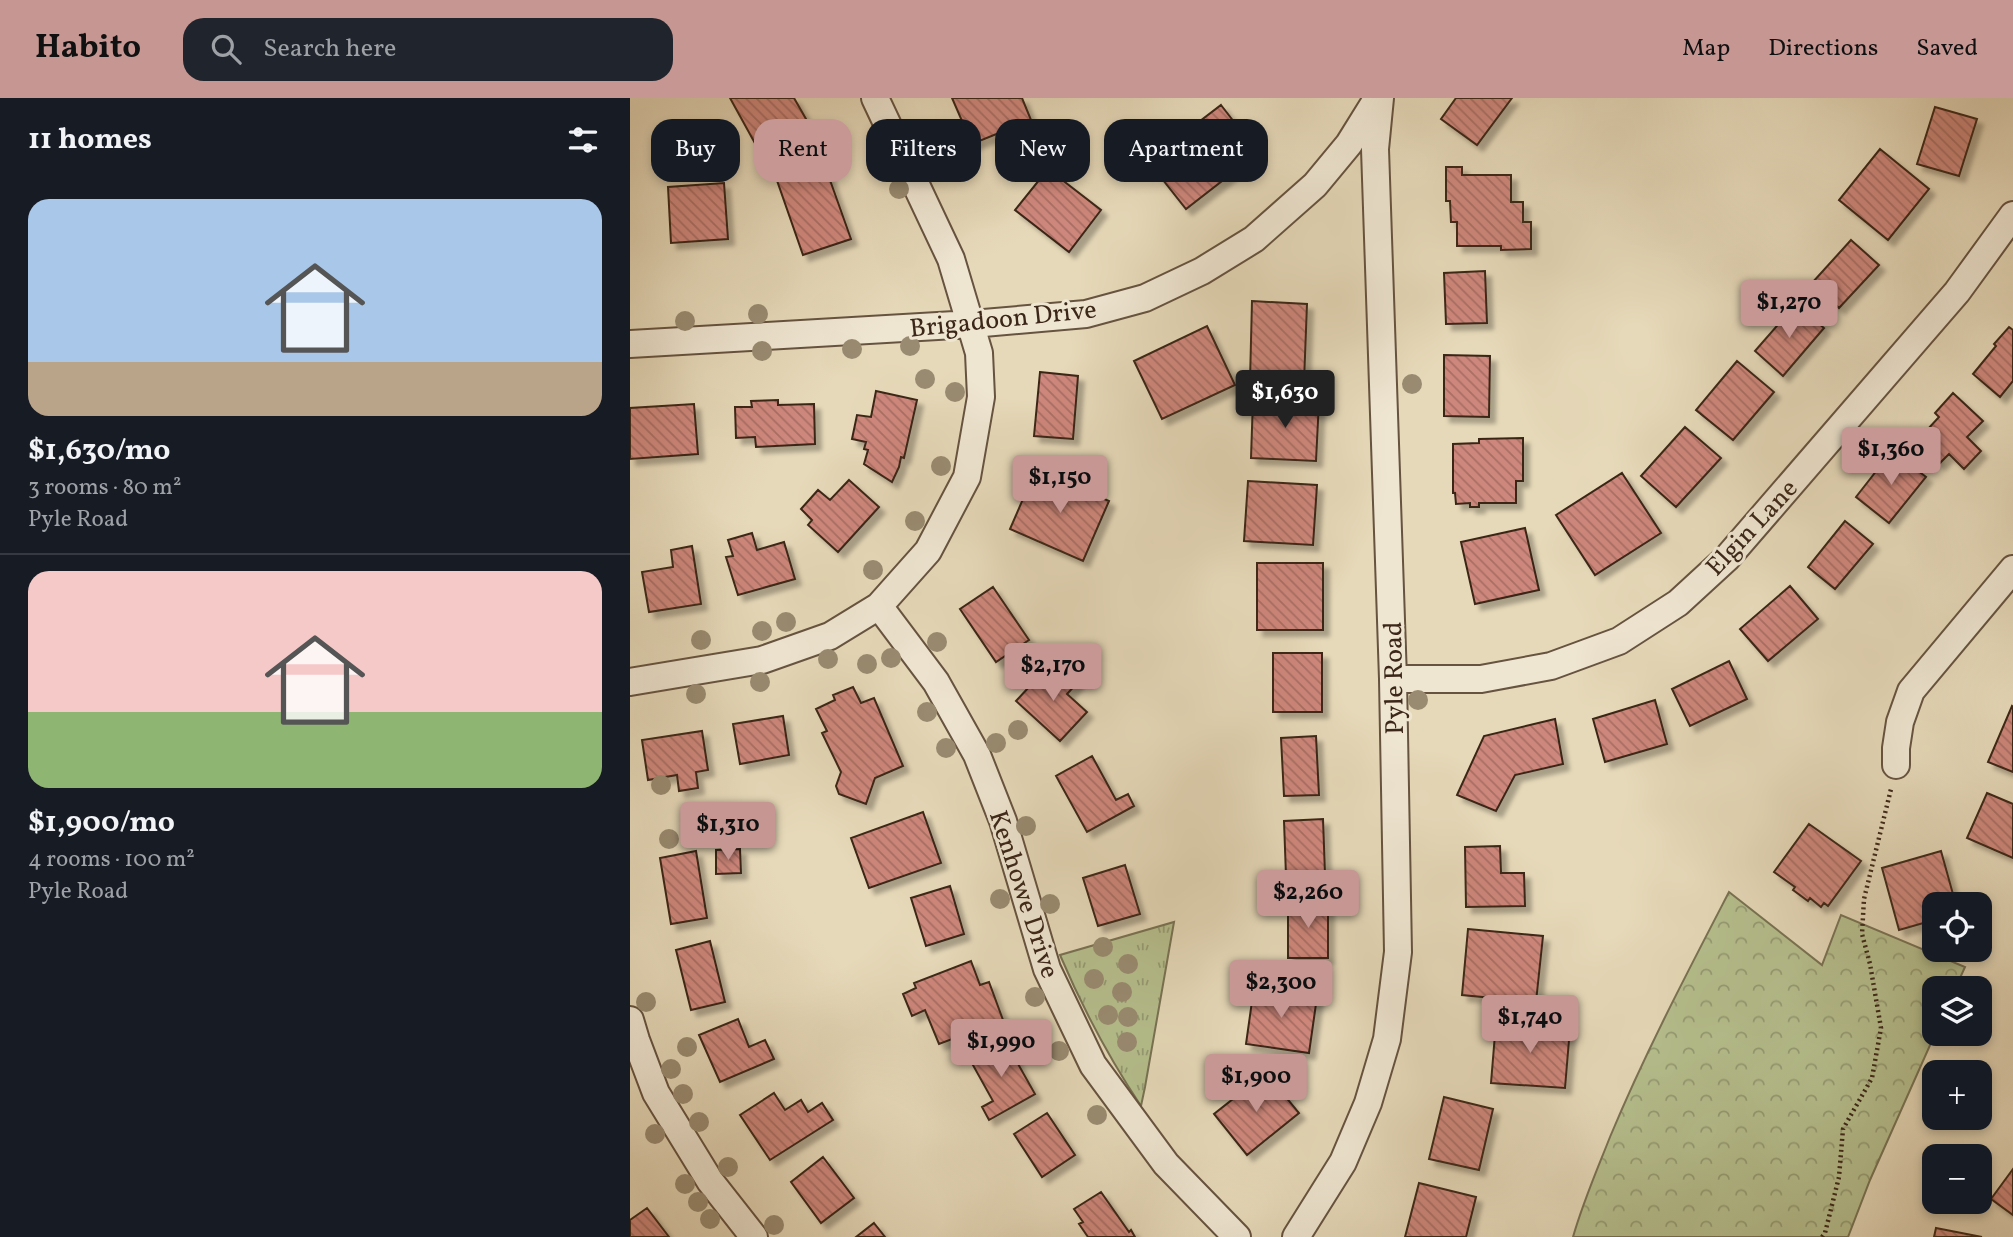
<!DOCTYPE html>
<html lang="en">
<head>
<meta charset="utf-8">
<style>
	body { margin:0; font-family:Vollkorn,serif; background:#20242c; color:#f1f3f6; height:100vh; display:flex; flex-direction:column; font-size:26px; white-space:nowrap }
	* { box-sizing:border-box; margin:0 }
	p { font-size:23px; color:#9ea1a6 }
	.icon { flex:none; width:38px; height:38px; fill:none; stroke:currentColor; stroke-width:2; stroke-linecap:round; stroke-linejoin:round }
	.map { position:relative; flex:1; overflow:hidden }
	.details { display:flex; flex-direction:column; background:#171b24; width:630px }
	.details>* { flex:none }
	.guide { position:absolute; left:21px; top:21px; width:665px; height:63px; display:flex; gap:14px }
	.tools { position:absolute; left:1292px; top:794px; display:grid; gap:14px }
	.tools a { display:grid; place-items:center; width:70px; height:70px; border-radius:14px; background:#171b24; box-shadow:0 4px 10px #0003; font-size:35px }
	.price { position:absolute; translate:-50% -60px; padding:0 16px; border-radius:7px; background:#c59692; color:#111; font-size:23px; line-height:46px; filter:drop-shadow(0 2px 4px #0008) }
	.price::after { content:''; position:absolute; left:50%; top:42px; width:21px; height:16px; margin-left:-10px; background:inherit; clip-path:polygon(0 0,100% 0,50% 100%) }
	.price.current { background:#222; color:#fff }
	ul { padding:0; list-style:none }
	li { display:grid; align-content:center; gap:14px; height:371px; padding:0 28px }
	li+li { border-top:2px solid #363941 }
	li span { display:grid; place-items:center; height:217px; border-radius:21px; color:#555 }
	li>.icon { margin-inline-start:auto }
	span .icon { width:126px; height:126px; fill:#fffc; stroke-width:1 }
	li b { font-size:30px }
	h2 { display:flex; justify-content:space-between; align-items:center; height:84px; padding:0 28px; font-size:30px }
	.pill { padding:0 24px; border-radius:21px; background:#171b24; box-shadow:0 4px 10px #0003; font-size:24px; line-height:63px }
	.pill.current { background:#c59692; color:#111 }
	header { display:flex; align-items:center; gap:42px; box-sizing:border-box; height:98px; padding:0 35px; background:#c59692; color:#111 }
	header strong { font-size:33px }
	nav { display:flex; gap:38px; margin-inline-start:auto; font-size:24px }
	.search { width:490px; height:63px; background:#20242c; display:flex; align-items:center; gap:18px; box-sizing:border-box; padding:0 24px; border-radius:21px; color:#9ea1a6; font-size:26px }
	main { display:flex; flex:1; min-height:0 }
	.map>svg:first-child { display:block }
</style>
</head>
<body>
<header>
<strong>Habito</strong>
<div class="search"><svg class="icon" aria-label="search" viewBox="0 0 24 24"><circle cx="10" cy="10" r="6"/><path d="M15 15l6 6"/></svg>Search here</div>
<nav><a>Map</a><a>Directions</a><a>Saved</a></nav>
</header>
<main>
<section class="details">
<h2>11 homes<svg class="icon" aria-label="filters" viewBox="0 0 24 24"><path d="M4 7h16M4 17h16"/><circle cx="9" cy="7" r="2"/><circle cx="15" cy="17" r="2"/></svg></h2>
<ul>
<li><span style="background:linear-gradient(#a9c7e8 75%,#b9a48a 0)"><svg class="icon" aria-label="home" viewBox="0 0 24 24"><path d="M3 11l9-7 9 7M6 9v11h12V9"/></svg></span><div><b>$1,630/mo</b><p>3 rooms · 80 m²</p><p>Pyle Road</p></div></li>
<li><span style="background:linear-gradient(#f6c9c9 65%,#8fb573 0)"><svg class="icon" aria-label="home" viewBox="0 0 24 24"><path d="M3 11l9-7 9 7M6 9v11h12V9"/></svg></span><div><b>$1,900/mo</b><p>4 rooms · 100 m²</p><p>Pyle Road</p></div></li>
</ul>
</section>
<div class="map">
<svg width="1383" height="1139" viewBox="0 0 1383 1139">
	<defs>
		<pattern id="grass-tufts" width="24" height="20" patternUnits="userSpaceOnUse" patternTransform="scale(1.75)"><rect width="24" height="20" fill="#b6bf8e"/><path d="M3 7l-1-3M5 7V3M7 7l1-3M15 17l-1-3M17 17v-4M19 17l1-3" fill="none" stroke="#959b73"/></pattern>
		<pattern id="forest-crowns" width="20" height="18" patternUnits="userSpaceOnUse" patternTransform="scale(1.75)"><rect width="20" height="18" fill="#b6bf8e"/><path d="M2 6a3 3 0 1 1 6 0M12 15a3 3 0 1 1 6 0" fill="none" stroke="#959b73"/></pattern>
		<pattern id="building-back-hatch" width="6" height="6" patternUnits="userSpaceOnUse" patternTransform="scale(1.75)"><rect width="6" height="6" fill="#ce877b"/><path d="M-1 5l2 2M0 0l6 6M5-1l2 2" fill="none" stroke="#a86e64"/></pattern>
		<filter id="shadow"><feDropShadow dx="6" dy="6" stdDeviation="2" flood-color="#0004"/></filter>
	</defs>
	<rect width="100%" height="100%" fill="#e6d9b9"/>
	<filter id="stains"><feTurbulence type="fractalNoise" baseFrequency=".00286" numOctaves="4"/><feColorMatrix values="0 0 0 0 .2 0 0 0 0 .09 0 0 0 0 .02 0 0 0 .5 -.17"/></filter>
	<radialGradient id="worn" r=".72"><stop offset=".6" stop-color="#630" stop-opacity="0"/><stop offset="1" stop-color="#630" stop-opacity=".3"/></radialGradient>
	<!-- grass -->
	<path fill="url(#grass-tufts)" stroke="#787253" stroke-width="2" d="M544,824l-29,165 -4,19c-32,-48 -58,-97 -81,-151z"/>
	<!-- forest -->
	<path fill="url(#forest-crowns)" stroke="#787253" stroke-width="2" d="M1099,794l93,73 19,-50 124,52 -10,22h-21l1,45 -65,146 -22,57h-275c10,-35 24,-67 37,-100 35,-84 77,-164 119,-245z"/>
	<!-- building -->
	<path fill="url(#building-back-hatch)" stroke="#3b2618" stroke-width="2" filter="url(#shadow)" d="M100,0h64l12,21 -49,28z
		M322,0h70l9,22 -59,24z
		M826,0h56l-35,47 -36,-26z
		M591,7l37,48 -72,56 -38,-48z
		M1305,9l42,12 -18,57 -42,-12z
		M1250,51l49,40 -41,51 -49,-40z
		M190,54l31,87 -48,16 -30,-86z
		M816,69h16v8h49v27h12v20h8v27l-30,1v-4h-44v-24h-6l-1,-21h-4z
		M418,71l53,41 -32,42 -54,-42z
		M94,85l4,56 -57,4 -3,-56z
		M1221,142l28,25 -40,43 -27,-25z
		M855,173l2,52 -41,1 -2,-51z
		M622,203l55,3 -3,78 -54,-1z
		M1166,206l28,24 -41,48 -28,-25z
		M577,228l28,59 -73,34 -28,-58z
		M1379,229l4,3v51l-13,16 -27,-23 23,-28 -2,-2z
		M814,257l46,1 -1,61 -45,-1z
		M1107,263l37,31 -41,48 -37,-30z
		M410,274l38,4 -5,63 -39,-3z
		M246,293l41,9 -13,58 -3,-1 -2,10 -7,15 -28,-18 4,-14 -4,-1 2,-7 -14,-3 5,-24 14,2z
		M1323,295l30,28 -16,16 14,14 -17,18 -15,-15 -10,10 -23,-22 23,-25 -4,-4z
		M623,301l66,2 -3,60 -65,-3z
		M148,302v5l36,-1 1,40 -59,3 -1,-10 -19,1 -1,-31h17l-1,-6z
		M64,306l4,50 -68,5v-51z
		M1055,329l36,31 -45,49 -35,-31z
		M893,340v43h-7v22h-37v4h-9v-4l-14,1 -1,-11h-2v-49l26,-1v-4z
		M1262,353l34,26 -37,46 -33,-26z
		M406,371l73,32 -26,60 -73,-32z
		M992,375l39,60 -66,42 -39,-60z
		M219,382l30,27 -41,45 -30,-27 4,-5 -11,-11 17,-19 12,10z
		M618,383l69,4 -4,60 -69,-4z
		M1215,423l28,23 -38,45 -27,-22z
		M895,430l14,62 -64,14 -14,-62z
		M122,435l5,17 27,-8 11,37 -57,16 -12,-38 7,-1 -5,-16z
		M62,448l9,58 -52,8 -7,-40 31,-5 -2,-17z
		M627,465h66v67h-66z
		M1160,488l28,33 -50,42 -28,-32z
		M363,489l36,53 -33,22 -36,-53z
		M643,555h49v59h-49z
		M1099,563l18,38 -57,27 -18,-37z
		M429,567l19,17 -11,12 20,18 -27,29 -44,-40 27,-29 5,5z
		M223,589l8,16 13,-5 29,68 -28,12 -9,26 -27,-10 -3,-8 5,-14 -19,-39 5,-2 -11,-22 19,-9 -2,-5z
		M1025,602l12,44 -62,18 -12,-43z
		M1382,608l1,1v65l-25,-10z
		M153,618l6,39 -49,9 -7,-40z
		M925,621l8,45 -48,11 -19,36 -39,-16 27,-59z
		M72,633l6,39 -12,2 2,16 -19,3 -2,-16 -29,5 -6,-40z
		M686,638l3,59 -35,1 -3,-58z
		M462,658l24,44 12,-6 6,12 -47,26 -31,-56z
		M1357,695l26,11v54l-46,-20z
		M293,714l18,51 -72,25 -18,-50z
		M693,721l2,55 -39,2 -2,-55z
		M1179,726l52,37 -33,45 -4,-3 -3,4 -11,-9 -2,3 -15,-11 2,-3 -21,-15z
		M870,748l1,27h23l1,33 -59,1 -1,-60z
		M110,751l1,24 -25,1v-24z
		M66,753l11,67 -36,6 -11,-66z
		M1311,753l15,54h-22v15l-35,10 -17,-62z
		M495,767l15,49 -42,12 -15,-48z
		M320,788l14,48 -38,12 -15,-48z
		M658,805h40v55h-40z
		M838,831l75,7 -7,66 -74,-7z
		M80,843l15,61 -34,8 -15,-60z
		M341,863l9,24 9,-3 14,38 -64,24 -14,-34 -13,6 -9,-22 13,-6 -2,-5z
		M624,889l63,10 -8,56 -63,-9z
		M108,921l11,28 16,-7 9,19 -54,23 -21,-47z
		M866,924l74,6 -5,60 -74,-5z
		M374,941l31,55 -46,26 -7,-13 11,-6 -24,-43z
		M636,975l33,40 -52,42 -33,-41z
		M144,995l11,17 16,-10 7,12 14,-9 11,17 -63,40 -30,-45z
		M814,999l49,12 -14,61 -50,-11z
		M417,1015l28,42 -33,22 -28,-43z
		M193,1059l31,41 -33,25 -30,-41z
		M1383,1071v46l-22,-16z
		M789,1085l57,14 -10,40h-61z
		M471,1094l28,40 2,-2 4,7h-47l-9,-13 4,-2 -9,-13z
		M17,1110l22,29h-39v-17z
		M244,1125l11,14h-29z
		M1306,1130l46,9h-48z"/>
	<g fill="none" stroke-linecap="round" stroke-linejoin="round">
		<defs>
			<path id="minor" d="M0,246l342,-20 114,-10 59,-16 57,-27 52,-32 61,-54 34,-41 28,-45
				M249,508l57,76 41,73 26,66 44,148 46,96 73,99 71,73
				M763,581h88l70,-13 68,-25 59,-38 49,-45 230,-266 56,-77
				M0,584l132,-22 68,-24 49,-30 49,-55 39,-74 14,-80 -2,-44 -28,-94 -76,-161
				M1266,667v-17l4,-26 11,-31 102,-122
				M0,922l6,20 20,53 54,88 44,56
				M666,1139l47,-75 25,-59 19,-64 11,-87 -5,-273 -18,-530 5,-51"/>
		</defs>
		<!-- minor casing -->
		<use href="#minor" stroke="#665340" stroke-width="30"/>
		<!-- path -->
		<path stroke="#3b2618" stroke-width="4.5" stroke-dasharray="2 3.5" stroke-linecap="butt" d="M1192,1139l3,-4 14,-56 4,-48 29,-51 9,-50 -11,-64 -8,-30 2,-35 27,-110"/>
		<!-- minor -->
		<use href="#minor" stroke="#efe6d2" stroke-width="26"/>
	</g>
	<!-- trees -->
	<g fill="#998b71">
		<circle cx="269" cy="91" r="10"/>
		<circle cx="128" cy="216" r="10"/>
		<circle cx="55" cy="223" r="10"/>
		<circle cx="280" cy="248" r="10"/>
		<circle cx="222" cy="251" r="10"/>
		<circle cx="132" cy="253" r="10"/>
		<circle cx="295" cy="281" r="10"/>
		<circle cx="782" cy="286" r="10"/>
		<circle cx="325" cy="294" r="10"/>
		<circle cx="311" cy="368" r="10"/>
		<circle cx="285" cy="423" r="10"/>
		<circle cx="243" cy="472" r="10"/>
		<circle cx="156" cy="524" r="10"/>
		<circle cx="132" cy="533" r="10"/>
		<circle cx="71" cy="542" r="10"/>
		<circle cx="307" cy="544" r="10"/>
		<circle cx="261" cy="560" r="10"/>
		<circle cx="198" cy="561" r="10"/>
		<circle cx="237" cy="566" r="10"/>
		<circle cx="130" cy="584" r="10"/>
		<circle cx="66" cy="596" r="10"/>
		<circle cx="788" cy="602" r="10"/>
		<circle cx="297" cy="614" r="10"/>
		<circle cx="388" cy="632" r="10"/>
		<circle cx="366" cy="645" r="10"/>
		<circle cx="316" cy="650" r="10"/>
		<circle cx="31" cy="687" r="10"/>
		<circle cx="396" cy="728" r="10"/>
		<circle cx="39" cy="741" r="10"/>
		<circle cx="370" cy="801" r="10"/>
		<circle cx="420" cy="806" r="10"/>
		<circle cx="473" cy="849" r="10"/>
		<circle cx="498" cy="866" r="10"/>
		<circle cx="464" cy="881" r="10"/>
		<circle cx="492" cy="894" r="10"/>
		<circle cx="405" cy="899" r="10"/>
		<circle cx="16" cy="904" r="10"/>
		<circle cx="478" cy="917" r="10"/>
		<circle cx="498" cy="919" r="10"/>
		<circle cx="497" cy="944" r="10"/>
		<circle cx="57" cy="949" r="10"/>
		<circle cx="429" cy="953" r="10"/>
		<circle cx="41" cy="971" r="10"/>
		<circle cx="53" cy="996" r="10"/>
		<circle cx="467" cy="1017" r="10"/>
		<circle cx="69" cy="1024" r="10"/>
		<circle cx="25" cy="1036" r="10"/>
		<circle cx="98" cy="1069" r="10"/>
		<circle cx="55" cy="1086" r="10"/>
		<circle cx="68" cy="1104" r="10"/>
		<circle cx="80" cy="1121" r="10"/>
		<circle cx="144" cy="1127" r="10"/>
	</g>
	<g text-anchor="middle" stroke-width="6" stroke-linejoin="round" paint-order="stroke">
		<!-- street labels -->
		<g font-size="26" fill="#3b2618" stroke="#efe6d2">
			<text transform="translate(373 220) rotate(-6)" y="9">Brigadoon Drive</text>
			<text transform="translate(1121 429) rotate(-47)" y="9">Elgin Lane</text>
			<text transform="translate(763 580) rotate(-91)" y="9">Pyle Road</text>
			<text transform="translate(395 796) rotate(72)" y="9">Kenhowe Drive</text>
		</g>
	</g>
	<rect width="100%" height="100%" filter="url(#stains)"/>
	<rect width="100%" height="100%" fill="url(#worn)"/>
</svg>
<div class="tools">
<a><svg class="icon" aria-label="locate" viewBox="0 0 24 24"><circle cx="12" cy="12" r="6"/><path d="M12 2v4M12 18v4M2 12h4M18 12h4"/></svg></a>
<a><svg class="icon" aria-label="layers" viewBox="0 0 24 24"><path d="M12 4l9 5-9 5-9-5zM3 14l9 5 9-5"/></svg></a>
<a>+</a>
<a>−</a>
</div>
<b class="price" style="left:1159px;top:242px">$1,270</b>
<b class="price current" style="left:655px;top:332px">$1,630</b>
<b class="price" style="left:1261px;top:389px">$1,360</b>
<b class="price" style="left:430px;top:417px">$1,150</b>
<b class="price" style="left:423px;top:605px">$2,170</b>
<b class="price" style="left:98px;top:764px">$1,310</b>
<b class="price" style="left:678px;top:832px">$2,260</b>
<b class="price" style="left:651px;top:922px">$2,300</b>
<b class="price" style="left:900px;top:957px">$1,740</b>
<b class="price" style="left:371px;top:981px">$1,990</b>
<b class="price" style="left:626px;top:1016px">$1,900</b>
<div class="guide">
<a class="pill">Buy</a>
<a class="pill current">Rent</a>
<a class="pill">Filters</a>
<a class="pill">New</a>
<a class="pill">Apartment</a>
</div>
</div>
</main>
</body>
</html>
